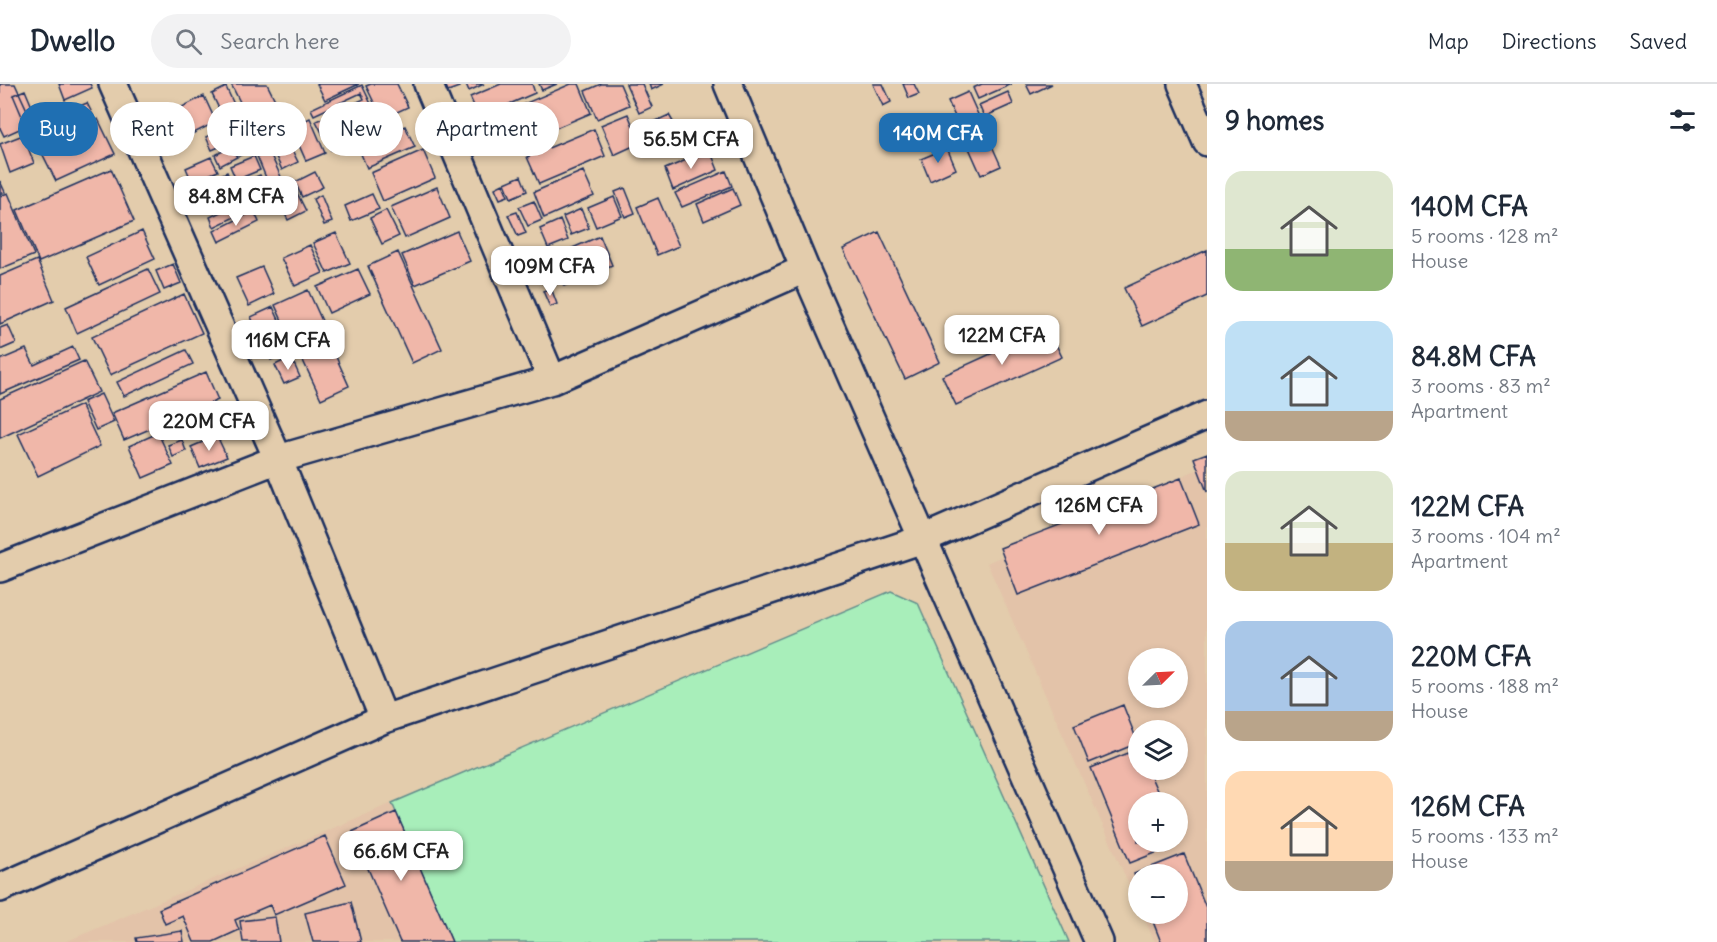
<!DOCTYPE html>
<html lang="en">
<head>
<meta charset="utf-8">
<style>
	body { margin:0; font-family:Delius,sans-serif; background:#f2f2f3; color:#1f2937; height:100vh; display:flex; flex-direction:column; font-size:22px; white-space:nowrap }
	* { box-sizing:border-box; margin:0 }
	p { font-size:20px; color:#747a83 }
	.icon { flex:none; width:33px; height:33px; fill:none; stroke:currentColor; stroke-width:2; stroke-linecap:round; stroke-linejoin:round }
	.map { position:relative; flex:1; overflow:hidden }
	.side { display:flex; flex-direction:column; background:#fff; width:510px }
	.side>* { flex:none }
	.guide { position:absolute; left:18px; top:18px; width:570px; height:54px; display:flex; gap:12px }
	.needle { width:39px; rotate:66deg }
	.fabs { position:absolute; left:1128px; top:564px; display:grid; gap:12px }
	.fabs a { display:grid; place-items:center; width:60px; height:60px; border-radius:50%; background:#fff; box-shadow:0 3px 9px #0003; font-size:30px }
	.price { position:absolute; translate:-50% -51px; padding:0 14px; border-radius:12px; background:#fff; color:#222; font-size:20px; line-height:39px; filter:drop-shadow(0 2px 3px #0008) }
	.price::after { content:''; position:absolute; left:50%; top:36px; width:18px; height:14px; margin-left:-9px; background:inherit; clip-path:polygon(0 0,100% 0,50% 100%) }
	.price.active { background:#1f6fb2; color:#fff }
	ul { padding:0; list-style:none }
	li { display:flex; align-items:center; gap:18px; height:150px; padding:0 18px }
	li span { display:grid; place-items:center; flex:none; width:168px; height:120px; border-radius:18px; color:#555 }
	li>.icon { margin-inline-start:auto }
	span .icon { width:72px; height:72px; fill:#fffc; stroke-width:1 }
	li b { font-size:26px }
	h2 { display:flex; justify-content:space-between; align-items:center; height:72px; padding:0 18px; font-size:26px }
	.chip { padding:0 21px; border-radius:27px; background:#fff; box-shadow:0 3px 9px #0003; font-size:21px; line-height:54px }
	.chip.active { background:#1f6fb2; color:#fff }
	header { display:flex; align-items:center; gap:36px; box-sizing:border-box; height:84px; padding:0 30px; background:#fff; border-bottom:2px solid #e0e1e3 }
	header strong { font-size:28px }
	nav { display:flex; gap:33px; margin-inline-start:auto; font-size:21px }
	.search { width:420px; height:54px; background:#f2f2f3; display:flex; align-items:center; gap:15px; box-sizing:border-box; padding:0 21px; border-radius:33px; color:#747a83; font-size:22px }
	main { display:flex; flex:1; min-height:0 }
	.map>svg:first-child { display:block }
</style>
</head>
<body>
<header>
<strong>Dwello</strong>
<div class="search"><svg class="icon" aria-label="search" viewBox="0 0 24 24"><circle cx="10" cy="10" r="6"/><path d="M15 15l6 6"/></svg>Search here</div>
<nav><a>Map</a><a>Directions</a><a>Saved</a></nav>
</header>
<main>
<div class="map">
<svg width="1207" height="858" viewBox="0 0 1207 858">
	<rect width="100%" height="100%" fill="#e3ccac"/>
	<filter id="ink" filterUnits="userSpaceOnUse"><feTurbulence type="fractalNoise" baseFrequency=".0167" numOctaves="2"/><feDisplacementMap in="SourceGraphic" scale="12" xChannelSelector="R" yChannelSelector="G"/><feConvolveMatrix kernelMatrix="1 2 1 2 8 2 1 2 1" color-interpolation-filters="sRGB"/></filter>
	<g filter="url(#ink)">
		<!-- built -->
		<path fill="#e3c3a9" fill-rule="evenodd" d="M1207,381v477h-52l-13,-28h36v-40h-40v31l-151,-342zM1138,574h40v40h-40zM1138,646h40v40h-40zM1138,718h40v40h-40z
			M392,719l60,139h-387z"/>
		<!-- green -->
		<path fill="#a8eeba" stroke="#628e8c" stroke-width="1.5" d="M891,507l27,12 151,339h-617l-60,-139z"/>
		<!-- building -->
		<path fill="#f0b7a9" stroke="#1b2f5e" stroke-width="1.5" d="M0,0h15l18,39 -29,13 -4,-8z
			M59,0h31l2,4 -27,12z
			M231,0h36l8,16 -29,14z
			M317,0h42l-34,16z
			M371,0h26l11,23 -26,12 -16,-33z
			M445,0h13l1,3 -11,4z
			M466,0h18l-15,7z
			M501,0h31l3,9 -56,24 -9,-20z
			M539,0h18l-15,6z
			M571,0h8l12,29 -94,40 -13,-32z
			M601,0h19l9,21 -32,14 -12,-28z
			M626,0h16l10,23 -13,6z
			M649,0h15l-13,6z
			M873,0h10l8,18 -8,4z
			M903,0h11l5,10 -10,4z
			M982,0h30l-34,15 -5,-11z
			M1026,0h26l-21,10z
			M362,1l19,40 -50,25 -15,-29 48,-22 -3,-6 -47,22 -3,-6z
			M226,3l12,26 -14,6 -12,-25z
			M25,6l11,26 -12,5 -11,-26z
			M968,8l33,74 -20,9 -33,-74z
			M1008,8l5,12 -29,13 -5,-12z
			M204,12l12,26 -40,20 -12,-26z
			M87,19l6,12 -64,27 -5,-13z
			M274,22l13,27 -48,23 -13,-27z
			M628,30l12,29 -26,12 -13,-30z
			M669,31l7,12 -24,11 -7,-12z
			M310,34l15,35 -19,8 -15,-34z
			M98,35l17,35 -59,27 -17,-34z
			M477,38l11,24 -5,3 -11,-25z
			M405,42l10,21 -48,21 -9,-21z
			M594,45l11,27 -66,28 -12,-27z
			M222,46l6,13 -16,7 -6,-13z
			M23,51l11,28 -24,10 -10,-29z
			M287,56l11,22 -16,8 -10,-22z
			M231,63l6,10 -17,9 -5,-11z
			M947,64l9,21 -26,12 -9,-22z
			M423,66l12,28 -52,23 -12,-28z
			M710,66l8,20 -45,20 -8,-21z
			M269,67l13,28 -13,6 -12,-29z
			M254,72l6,14 -24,10 -6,-14z
			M211,73l7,14 -26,11 -6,-14z
			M111,85l23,52 -95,41 -22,-52z
			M583,87l11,25 -50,22 -10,-26z
			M726,87l6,15 -50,21 -7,-14z
			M227,88l5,12 -28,13 -5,-12z
			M315,88l8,15 -21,10 -7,-15z
			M260,91l6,13 -23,10 -6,-13z
			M521,92l6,15 -16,7 -6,-15z
			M0,97l5,11 -5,2z
			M279,100l5,9 -70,34 -4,-10z
			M503,100l5,12 -8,3 -5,-11z
			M437,103l13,31 -45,20 -14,-31z
			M625,104l10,25 -10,4 -10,-25z
			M733,104l7,17 -36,16 -7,-17z
			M296,107l10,20 -18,9 -10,-21z
			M8,109l26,62 -34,14v-73z
			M372,110l7,15 -28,12 -6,-15z
			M321,111l11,27 -8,3 -11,-26z
			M614,113l8,19 -26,11 -8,-19z
			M658,114l21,48 -22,9 -20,-48z
			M534,117l8,19 -14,6 -9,-19z
			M581,125l8,19 -18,7 -8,-18z
			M386,126l13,26 -17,8 -12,-26z
			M254,127l5,11 -40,20 -5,-11z
			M517,128l9,21 -8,3 -10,-21z
			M560,136l8,20 -20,8 -8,-19z
			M142,147l13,28 -56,26 -13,-28z
			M457,147l13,30 -55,24 -13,-30z
			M879,148l61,130 -35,17 -62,-130z
			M336,149l14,30 -23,10 -14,-30z
			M600,152l12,29 -48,21 -12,-29z
			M310,161l13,28 -28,13 -14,-28z
			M1207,166v46l-65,30 -18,-38z
			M398,168l44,97 -30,14 -44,-97z
			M37,176l17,40 -54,24v-48z
			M173,180l8,19 -17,7 -8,-19z
			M262,183l12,27 -25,12 -13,-28z
			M148,185l12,25 -83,39 -11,-26z
			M358,185l12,25 -41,19 -12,-26z
			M545,185l3,8 -10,4 -3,-7z
			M551,204l6,16 -7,3 -7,-16z
			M308,206l19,42 -33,15 -19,-42z
			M184,210l18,39 -92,42 -18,-38z
			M273,223l20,43 -22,10 -20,-43z
			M8,241l8,18 -16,7v-22z
			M1048,244l14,29 -106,48 -14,-29z
			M328,255l21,47 -28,13 -22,-47z
			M73,263l6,13 -79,34v-34l26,-11 8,16z
			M186,266l7,14 -69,32 -7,-14z
			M291,273l9,20 -16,7 -9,-19z
			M84,277l15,31 -99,46v-39z
			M206,288l12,28 -94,40 -12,-27z
			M101,310l13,28 -18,8 -13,-28z
			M81,321l19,41 -62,30 -20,-42z
			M158,349l15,32 -30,13 -14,-32z
			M217,352l10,21 -27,11 -9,-21z
			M182,356l4,11 -13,6 -5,-12z
			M1207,369v39l-13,-34z
			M1181,394l18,46 -181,71 -18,-47z
			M1123,621l15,38 -49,20 -15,-38z
			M1138,665v21h10l14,32h-24v40h39l1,2 -48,19 -39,-95z
			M396,728l56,130h-52l-48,-110z
			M325,752l21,48 -72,31 -4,-10 -35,15 4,10 -26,12h-19l-11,-26 -18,8 -6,-15z
			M1184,770l23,56v32h-46l-11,-28h28v-40h-40v12l-4,-12z
			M351,818l10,40h-48l-8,-29z
			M275,833l4,25h-36l-3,-21z
			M182,847l2,11h-47l-1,-4z"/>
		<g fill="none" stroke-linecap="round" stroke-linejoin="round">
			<defs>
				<path id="street" d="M113,0l165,375 106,260
					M428,0l124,296
					M728,0l77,185 294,673
					M1182,0l25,58
					M0,484l278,-109 274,-79 253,-111
					M0,804l384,-169 539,-180 284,-124"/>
			</defs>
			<!-- street casing -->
			<use href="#street" stroke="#1b2f5e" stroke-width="32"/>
			<!-- street -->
			<use href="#street" stroke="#e3ccac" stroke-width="27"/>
		</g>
	</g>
</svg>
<div class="fabs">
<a><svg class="needle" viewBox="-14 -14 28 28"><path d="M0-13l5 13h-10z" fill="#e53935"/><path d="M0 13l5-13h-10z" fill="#747a83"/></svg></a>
<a><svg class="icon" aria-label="layers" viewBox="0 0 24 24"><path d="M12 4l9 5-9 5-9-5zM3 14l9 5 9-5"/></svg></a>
<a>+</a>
<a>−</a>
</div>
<b class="price active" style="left:938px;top:80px">140M CFA</b>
<b class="price" style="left:691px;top:86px">56.5M CFA</b>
<b class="price" style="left:236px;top:143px">84.8M CFA</b>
<b class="price" style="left:550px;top:213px">109M CFA</b>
<b class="price" style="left:1002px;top:282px">122M CFA</b>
<b class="price" style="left:288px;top:287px">116M CFA</b>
<b class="price" style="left:209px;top:368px">220M CFA</b>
<b class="price" style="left:1099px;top:452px">126M CFA</b>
<b class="price" style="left:401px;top:798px">66.6M CFA</b>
<div class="guide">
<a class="chip active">Buy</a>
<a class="chip">Rent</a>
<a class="chip">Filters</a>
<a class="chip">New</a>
<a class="chip">Apartment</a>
</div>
</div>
<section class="side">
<h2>9 homes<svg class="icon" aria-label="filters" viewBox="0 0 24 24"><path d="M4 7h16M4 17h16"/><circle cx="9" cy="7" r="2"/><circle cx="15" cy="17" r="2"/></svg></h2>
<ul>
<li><span style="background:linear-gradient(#dfe7d0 65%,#8fb573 0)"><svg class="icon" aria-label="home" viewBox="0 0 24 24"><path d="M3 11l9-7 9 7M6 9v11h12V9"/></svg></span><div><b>140M CFA</b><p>5 rooms · 128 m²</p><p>House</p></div></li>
<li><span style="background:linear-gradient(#bfe0f5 75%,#b9a48a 0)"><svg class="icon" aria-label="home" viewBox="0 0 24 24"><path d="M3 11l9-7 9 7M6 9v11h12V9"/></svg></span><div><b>84.8M CFA</b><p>3 rooms · 83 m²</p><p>Apartment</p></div></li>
<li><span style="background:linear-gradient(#dfe7d0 60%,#c2b280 0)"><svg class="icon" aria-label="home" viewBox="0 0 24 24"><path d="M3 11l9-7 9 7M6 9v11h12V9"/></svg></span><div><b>122M CFA</b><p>3 rooms · 104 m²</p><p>Apartment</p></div></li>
<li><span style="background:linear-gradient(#a9c7e8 75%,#b9a48a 0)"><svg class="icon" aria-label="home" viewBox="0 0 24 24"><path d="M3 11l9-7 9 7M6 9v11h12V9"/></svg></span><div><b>220M CFA</b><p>5 rooms · 188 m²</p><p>House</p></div></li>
<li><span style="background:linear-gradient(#ffd9b3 75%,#b9a48a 0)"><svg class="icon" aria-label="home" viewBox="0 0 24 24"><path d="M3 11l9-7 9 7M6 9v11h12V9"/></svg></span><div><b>126M CFA</b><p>5 rooms · 133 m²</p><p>House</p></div></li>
</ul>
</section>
</main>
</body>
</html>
